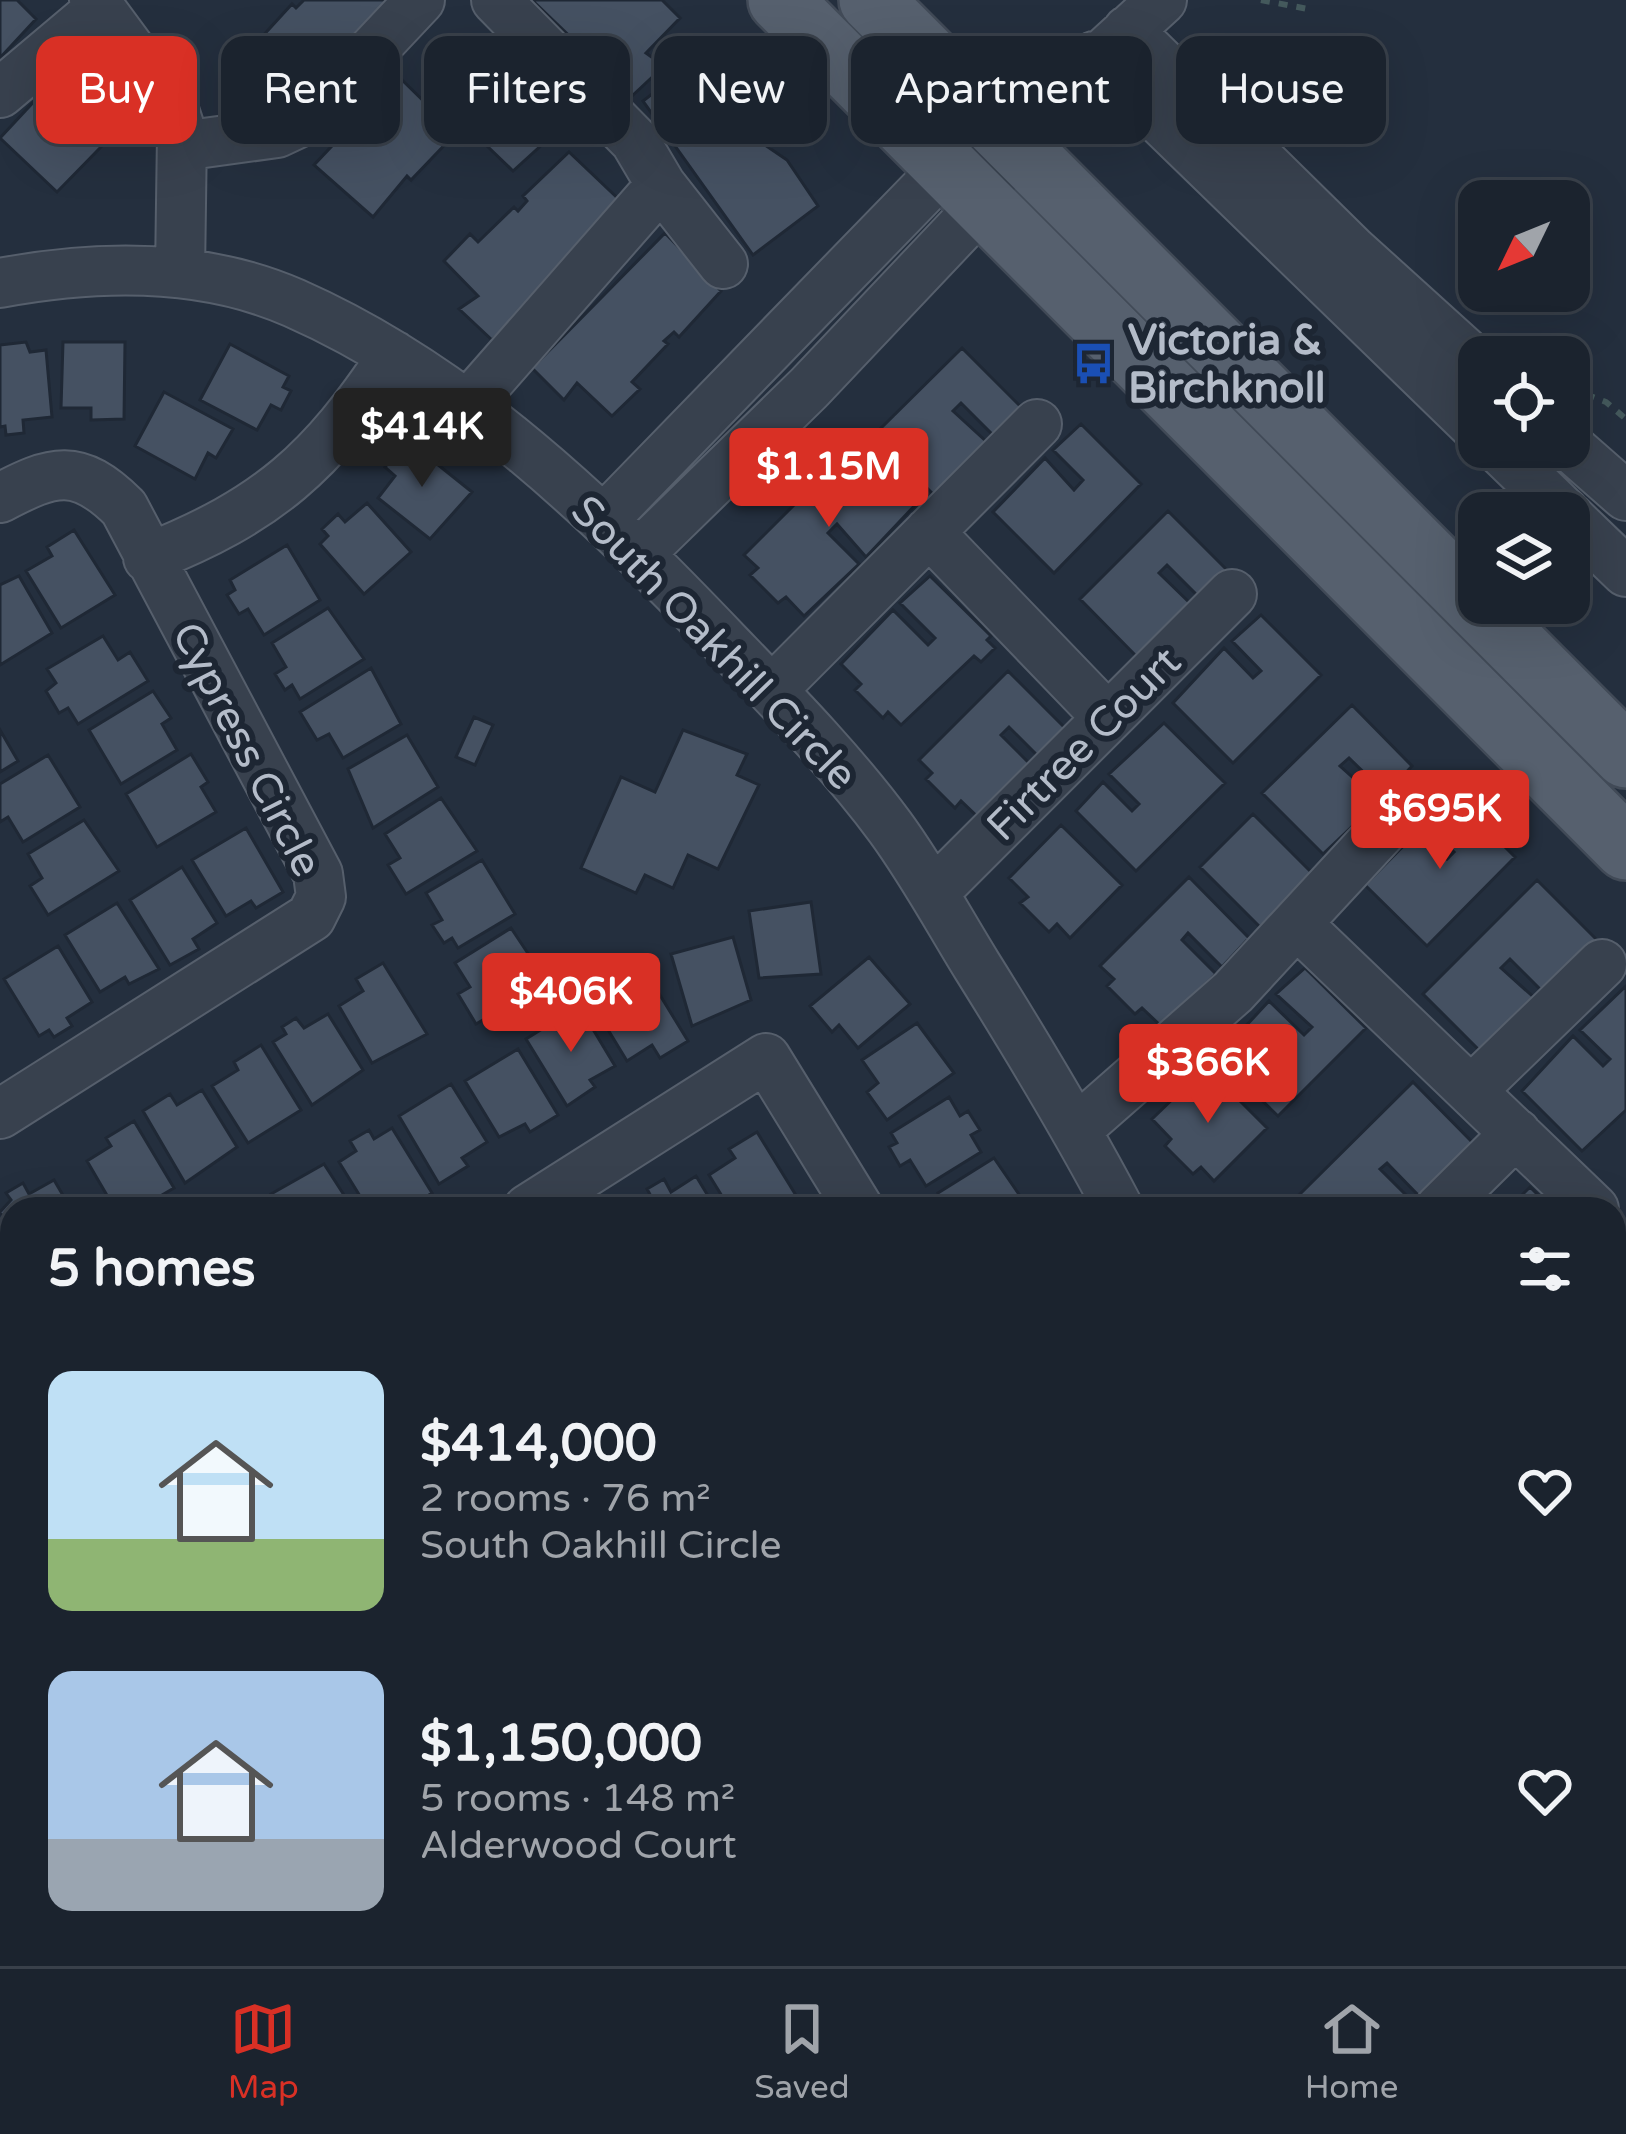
<!DOCTYPE html>
<html lang="en">
<head>
<meta charset="utf-8">
<style>
	body { margin:0; font-family:"Varela Round",sans-serif; background:#282f3a; color:#f1f3f6; height:100vh; display:flex; flex-direction:column; font-size:45px; white-space:nowrap }
	* { box-sizing:border-box; margin:0 }
	p { font-size:39px; color:#a0a4aa }
	.icon { flex:none; width:66px; height:66px; fill:none; stroke:currentColor; stroke-width:2; stroke-linecap:round; stroke-linejoin:round }
	.map { position:relative; flex:1; overflow:hidden }
	.panel { position:absolute; left:0px; top:1197px; width:1626px; height:771px; display:flex; flex-direction:column; background:#1b232e; border-radius:36px 36px 0 0; box-shadow:0 12px 48px #0002,0 0 0 3px #39404a }
	.panel>* { flex:none }
	.banner { position:absolute; left:36px; top:36px; width:1554px; height:108px; display:flex; gap:24px }
	.needle { width:78px; rotate:227deg }
	.fabs { position:absolute; left:1458px; top:180px; display:grid; gap:24px }
	.fabs a { display:grid; place-items:center; width:132px; height:132px; border-radius:24px; background:#1b232e; box-shadow:0 12px 48px #0002,0 0 0 3px #39404a; font-size:60px }
	.price { position:absolute; translate:-50% -102px; padding:0 27px; border-radius:12px; background:#d93025; color:#fff; font-size:39px; line-height:78px; filter:drop-shadow(0 3px 6px #0008) }
	.price::after { content:''; position:absolute; left:50%; top:72px; width:36px; height:27px; margin-left:-18px; background:inherit; clip-path:polygon(0 0,100% 0,50% 100%) }
	.price.selected { background:#222; color:#fff }
	ul { padding:0; list-style:none }
	li { display:flex; align-items:center; gap:36px; height:300px; padding:0 48px }
	li span { display:grid; place-items:center; flex:none; width:336px; height:240px; border-radius:24px; color:#555 }
	li>.icon { margin-inline-start:auto }
	span .icon { width:144px; height:144px; fill:#fffc; stroke-width:1 }
	li b { font-size:51px }
	h2 { display:flex; justify-content:space-between; align-items:center; height:144px; padding:0 48px; font-size:51px }
	.chip { padding:0 42px; border-radius:24px; background:#1b232e; box-shadow:0 12px 48px #0002,0 0 0 3px #39404a; font-size:42px; line-height:108px }
	.chip.selected { background:#d93025; color:#fff }
	.menu { display:flex; justify-content:space-around; align-items:center; height:168px; border-top:3px solid #39404a; background:#1b232e; font-size:33px; color:#a0a4aa }
	.menu a { display:grid; justify-items:center; gap:6px }
	.menu .selected { color:#d93025 }
	.map>svg:first-child { display:block }
</style>
</head>
<body>
<div class="map">
<svg width="1626" height="1966" viewBox="0 0 1626 1966">
	<rect width="100%" height="100%" fill="#242f3e"/>
	<!-- building -->
	<path fill="#455162" stroke="#1f2835" stroke-width="3" d="M0,0h17l19,19 -36,39z
		M304,0h107l-107,109 -55,-58 43,-47 4,4z
		M532,0h130l18,18 -34,35 18,13 -32,30z
		M500,31l74,71 -17,29 -44,40 -27,-26 7,-8 -9,-14 -40,-37z
		M82,50l57,58 -82,84 -57,-54z
		M729,65l23,31 -10,7 31,41 -5,3 19,13 31,46 -65,49 -110,-154 36,-28 10,20z
		M398,76l58,57 -45,47 -4,-4 -34,41 -59,-52z
		M569,152l60,57 -137,131 -33,-31 19,-13 -34,-35 26,-27 8,8 36,-35 4,4 9,-10 -4,-5z
		M665,233l56,58 -42,46 -5,-5 -10,9 4,3 -36,38 8,7 -28,27 -35,-33 -13,17 -32,-32z
		M26,342l4,10 16,-2 6,67 -29,3 1,13 -18,2 -1,-9 -5,1v-82z
		M63,342h62l-1,77 -33,1v-12h-30z
		M230,344l59,32 -6,11 8,4 -10,19 -10,-5 -14,25 -57,-30z
		M962,348l61,61 -27,29 -35,-35 -8,8 36,33 -54,52 -61,-61z
		M164,392l69,37 -17,29 -8,-5 -13,26 -60,-33z
		M1081,424l60,60 -87,89 -61,-61 52,-54 29,32 9,-10 -30,-30z
		M407,440l65,52 -42,47 -52,-41 17,-22 -10,-9z
		M858,441l60,61 -52,55 -29,-33 -9,9 31,31 -55,52 -18,-19 -8,6 -28,-28 8,-7 -14,-13z
		M367,503l44,49 -47,42 -44,-50 8,-8 -6,-7 16,-15 7,8z
		M1168,511l61,61 -26,29 -36,-36 -8,8 36,35 -55,52 -60,-61z
		M74,530l41,65 -54,33 -35,-57 26,-15 -5,-9z
		M287,545l33,55 -56,35 -16,-26 -9,5 -12,-19 8,-5 -5,-10z
		M19,576l33,57 -52,32v-80z
		M930,576l61,60 -4,4 8,8 -14,14 -7,-6 -73,69 -13,-13 -5,6 -28,-28 6,-6 -20,-20 52,-54 35,35 7,-7 -35,-35z
		M328,608l36,51 -64,40 -8,-14 -7,5 -10,-16 11,-7 -14,-24z
		M1261,615l60,60 -88,88 -60,-60 51,-55 29,30 8,-7 -29,-30z
		M103,636l15,24 12,-8 18,29 -70,43 -10,-16 -9,5 -13,-22 10,-8 -9,-14z
		M371,668l30,56 -58,34 -14,-24 -12,6 -17,-28z
		M1008,671l61,61 -27,28 -33,-33 -8,8 34,34 -54,51 -20,-19 -6,7 -29,-29 6,-6 -13,-13z
		M153,691l18,27 -9,6 15,26 -56,34 -32,-54z
		M1352,705l60,61 -26,28 -37,-36 -9,8 39,35 -56,53 -61,-61z
		M474,717l19,8 -18,40 -19,-8z
		M1164,723l61,60 -89,88 -60,-60 27,-29 29,29 7,-7 -30,-30z
		M0,730l18,31 -18,11z
		M683,730l64,24 -10,21 22,10 -41,84 -30,-14 -15,33 -28,-13 -9,18 -55,-25 40,-91 34,15z
		M407,735l31,52 -65,41 -25,-59z
		M191,754l17,28 -7,5 15,25 -59,35 -31,-53z
		M48,755l32,52 -57,35 -15,-25 -8,5v-38z
		M1454,796l61,61 -88,89 -62,-61 54,-55 28,29 7,-7 -29,-29z
		M441,798l36,53 -71,43 -18,-29 12,-7 -15,-24z
		M1253,814l60,60 -53,53 -60,-60z
		M84,820l35,51 -71,44 -18,-29 12,-8 -14,-24z
		M1061,825l61,60 -52,53 -13,-14 -8,8 -29,-29 8,-6 -19,-19z
		M246,828l37,64 -27,16 -5,-7 -25,15 -34,-56z
		M482,860l33,54 -57,34 -6,-10 -8,5 -12,-18 10,-5 -16,-27z
		M182,867l35,56 -24,16 6,10 -29,16 -40,-65z
		M1189,877l60,61 -27,29 -34,-34 -6,7 34,34 -55,52 -19,-18 -7,6 -28,-28 7,-7 -14,-13z
		M1537,880l61,61 -52,54 -36,-36 -9,9 38,34 -55,53 -61,-61z
		M811,902l10,72 -62,4 -10,-67z
		M117,903l42,66 -30,15 -4,-7 -25,15 -35,-57z
		M511,928l36,54 -71,42 -18,-30 12,-7 -15,-24z
		M733,937l18,63 -59,26 -21,-72z
		M58,946l34,56 -25,16 5,8 -18,11 -5,-7 -10,6 -35,-57z
		M869,957l41,47 -52,44 -19,-23 -7,7 -22,-26z
		M383,963l44,71 -55,29 -33,-57 24,-15 -7,-12z
		M1305,968l61,60 -88,88 -61,-59 52,-56 35,34 8,-8 -36,-33z
		M644,969l44,72 -28,17 -8,-13 -25,16 -34,-56z
		M1626,986v124l-44,41 -60,-60 51,-55 30,30 7,-7 -30,-29z
		M579,1006l36,60 -25,14 5,7 -28,19 -41,-67z
		M328,1014l35,56 -51,35 -39,-63 13,-8 -4,-7 14,-9 8,10z
		M917,1023l37,50 -67,47 -20,-28 11,-9 -16,-23z
		M261,1045l40,65 -53,33 -36,-57 26,-16 -4,-8z
		M518,1049l40,66 -28,17 -5,-8 -26,13 -34,-56z
		M1206,1067l61,61 -53,53 -13,-14 -8,7 -28,-28 6,-7 -19,-20z
		M1413,1082l60,61 -52,55 -34,-35 -7,6 35,35 -5,5h-99l-13,-13z
		M451,1084l36,58 -25,16 6,8 -29,18 -40,-68z
		M202,1090l35,57 -52,36 -42,-72 27,-17 7,11z
		M949,1097l11,19 8,-5 12,19 -9,5 10,17 -55,34 -16,-26 -10,6 -11,-19 8,-4 -6,-10z
		M134,1121l40,67 -36,21h-23l-28,-48 24,-15 -5,-8z
		M392,1128l40,65 -25,16 -9,-7 -11,7h-19l-29,-47 17,-11 -6,-10 19,-11 5,9z
		M757,1132l40,65 -20,12h-47l-21,-34 26,-17 -6,-9z
		M994,1158l35,51h-81l-10,-16z
		M324,1164l29,45h-73l-9,-15z
		M696,1176l20,33 -77,-4 13,-7 -5,-9 17,-10 7,13z
		M54,1180l17,29h-59v23l-12,-20 11,-12 -5,-7 17,-10 6,11z
		M1530,1187l22,22h-47l5,-2z
		M7,1360l5,8v78l-9,6 -3,-88z
		M1614,1374l12,12v82l-12,12z
		M12,1650v73l-12,7v-72z
		M1614,1689h12v94h-6l1,-14h-7z
		M12,1738v51l-2,2 -10,-15 7,-14 -7,-16z
		M1626,1898v68h-14l-10,-10h12v-47z
		M154,1956h62l-11,10h-42z
		M426,1956h76l-16,10h-39l-4,-8 -11,7z
		M672,1956h49l3,6 -69,4z
		M1107,1956h64l-5,10h-39z
		M1562,1956l10,10h-69l-6,-8z"/>
	<g fill="none" stroke-linecap="round" stroke-linejoin="round">
		<defs>
			<path id="minor" d="M94,0l79,107 9,27 -2,139
				M496,0l139,141 26,44 62,79
				M1128,30l225,221 126,114
				M1094,56l385,374
				M0,93l101,-85
				M182,146l95,-13 32,-15 111,-118
				M0,283c97,-18 201,-21 294,20 170,75 307,209 433,341 56,58 115,118 163,183 33,45 58,92 87,139 50,80 98,159 142,243
				M467,406l194,-221
				M1569,446l57,50
				M1497,447l68,66
				M0,498c53,-28 78,-36 124,10l194,366 3,23 -10,20 -311,197
				M1569,517l57,55
				M605,518l341,-351 62,-26 154,-141
				M929,532l179,186
				M640,553l169,-165 175,-185 11,-30
				M148,558c121,-48 173,-95 245,-203
				M772,690l265,-266
				M935,891l297,-297
				M1297,924l297,285
				M1473,1089l129,-125
				M1077,1129l156,-137 174,-188
				M528,1209l238,-151 93,151
				M1439,1209l77,-76
				M1614,1305l12,-11
				M1614,1580l12,-7
				M1614,1618l12,-4
				M1614,1831l12,3
				M0,1912l12,13
				M39,1956l9,10
				M355,1956l10,10
				M792,1956l7,10
				M1424,1956l7,10
				M975,1966l13,-10
				M1244,1966l4,-10"/>
			<path id="major" d="M780,0l846,848
				M871,0l755,756"/>
		</defs>
		<!-- minor casing -->
		<use href="#minor" stroke="#565f6c" stroke-width="52"/>
		<!-- major casing -->
		<use href="#major" stroke="#414a57" stroke-width="68"/>
		<!-- path -->
		<path stroke="#44595c" stroke-width="6" stroke-dasharray="9 9" stroke-linecap="butt" d="M1261,0l52,10
			M1569,388l37,14 20,17"/>
		<!-- minor -->
		<use href="#minor" stroke="#38414e" stroke-width="48"/>
		<!-- major -->
		<use href="#major" stroke="#56606e" stroke-width="63"/>
	</g>
	<!-- icons -->
	<defs>
		<symbol id="bus-bare" viewBox="-9 -9 18 18"><path d="M-5-6H5V4H4V6H2V4H-2V6H-4V4H-5ZM-3.5-4V0h7V-4ZM-3.5 1.2v1.5H-2V1.2ZM2 1.2v1.5H3.5V1.2Z" fill="#1a4fb4" stroke="#1d2633" stroke-width="2.5" paint-order="stroke"/></symbol>
	</defs>
	<g fill-rule="evenodd">
		<use href="#bus-bare" x="1064" y="334" width="59" height="59"/>
	</g>
	<g text-anchor="middle" stroke-width="12" stroke-linejoin="round" paint-order="stroke">
		<!-- poi labels -->
		<g font-size="42" font-weight="bold" fill="#b4bcc9" stroke="#1d2633" text-anchor="start">
			<text x="1128" y="354">Victoria &amp;<tspan x="1128" dy="48">Birchknoll</tspan></text>
		</g>
		<!-- street labels -->
		<g font-size="42" fill="#b4bcc9" stroke="#1d2633">
			<text transform="translate(715 642) rotate(46)" y="15">South Oakhill Circle</text>
			<text transform="translate(1083 743) rotate(-45)" y="15">Firtree Court</text>
			<text transform="translate(248 749) rotate(63)" y="15">Cypress Circle</text>
		</g>
	</g>
</svg>
<div class="fabs">
<a><svg class="needle" viewBox="-14 -14 28 28"><path d="M0-13l5 13h-10z" fill="#e53935"/><path d="M0 13l5-13h-10z" fill="#a0a4aa"/></svg></a>
<a><svg class="icon" aria-label="locate" viewBox="0 0 24 24"><circle cx="12" cy="12" r="6"/><path d="M12 2v4M12 18v4M2 12h4M18 12h4"/></svg></a>
<a><svg class="icon" aria-label="layers" viewBox="0 0 24 24"><path d="M12 4l9 5-9 5-9-5zM3 14l9 5 9-5"/></svg></a>
</div>
<b class="price selected" style="left:422px;top:490px">$414K</b>
<b class="price" style="left:829px;top:530px">$1.15M</b>
<b class="price" style="left:1440px;top:872px">$695K</b>
<b class="price" style="left:571px;top:1055px">$406K</b>
<b class="price" style="left:1208px;top:1126px">$366K</b>
<div class="banner">
<a class="chip selected">Buy</a>
<a class="chip">Rent</a>
<a class="chip">Filters</a>
<a class="chip">New</a>
<a class="chip">Apartment</a>
<a class="chip">House</a>
</div>
<section class="panel">
<h2>5 homes<svg class="icon" aria-label="filters" viewBox="0 0 24 24"><path d="M4 7h16M4 17h16"/><circle cx="9" cy="7" r="2"/><circle cx="15" cy="17" r="2"/></svg></h2>
<ul>
<li><span style="background:linear-gradient(#bfe0f5 70%,#8fb573 0)"><svg class="icon" aria-label="home" viewBox="0 0 24 24"><path d="M3 11l9-7 9 7M6 9v11h12V9"/></svg></span><div><b>$414,000</b><p>2 rooms · 76 m²</p><p>South Oakhill Circle</p></div><svg class="icon" aria-label="heart" viewBox="0 0 24 24"><path d="M12 20l-8-8c-3-5 5-10 8-4 3-6 11-1 8 4z"/></svg></li>
<li><span style="background:linear-gradient(#a9c7e8 70%,#9aa5b1 0)"><svg class="icon" aria-label="home" viewBox="0 0 24 24"><path d="M3 11l9-7 9 7M6 9v11h12V9"/></svg></span><div><b>$1,150,000</b><p>5 rooms · 148 m²</p><p>Alderwood Court</p></div><svg class="icon" aria-label="heart" viewBox="0 0 24 24"><path d="M12 20l-8-8c-3-5 5-10 8-4 3-6 11-1 8 4z"/></svg></li>
</ul>
</section>
</div>
<nav class="menu">
<a class="selected"><svg class="icon" aria-label="map" viewBox="0 0 24 24"><path d="M3 6l6-2 6 2 6-2v14l-6 2-6-2-6 2zM9 4v14M15 6v14"/></svg>Map</a>
<a><svg class="icon" aria-label="saved" viewBox="0 0 24 24"><path d="M7 4h10v16l-5-4-5 4z"/></svg>Saved</a>
<a><svg class="icon" aria-label="home" viewBox="0 0 24 24"><path d="M3 11l9-7 9 7M6 9v11h12V9"/></svg>Home</a>
</nav>
</body>
</html>
